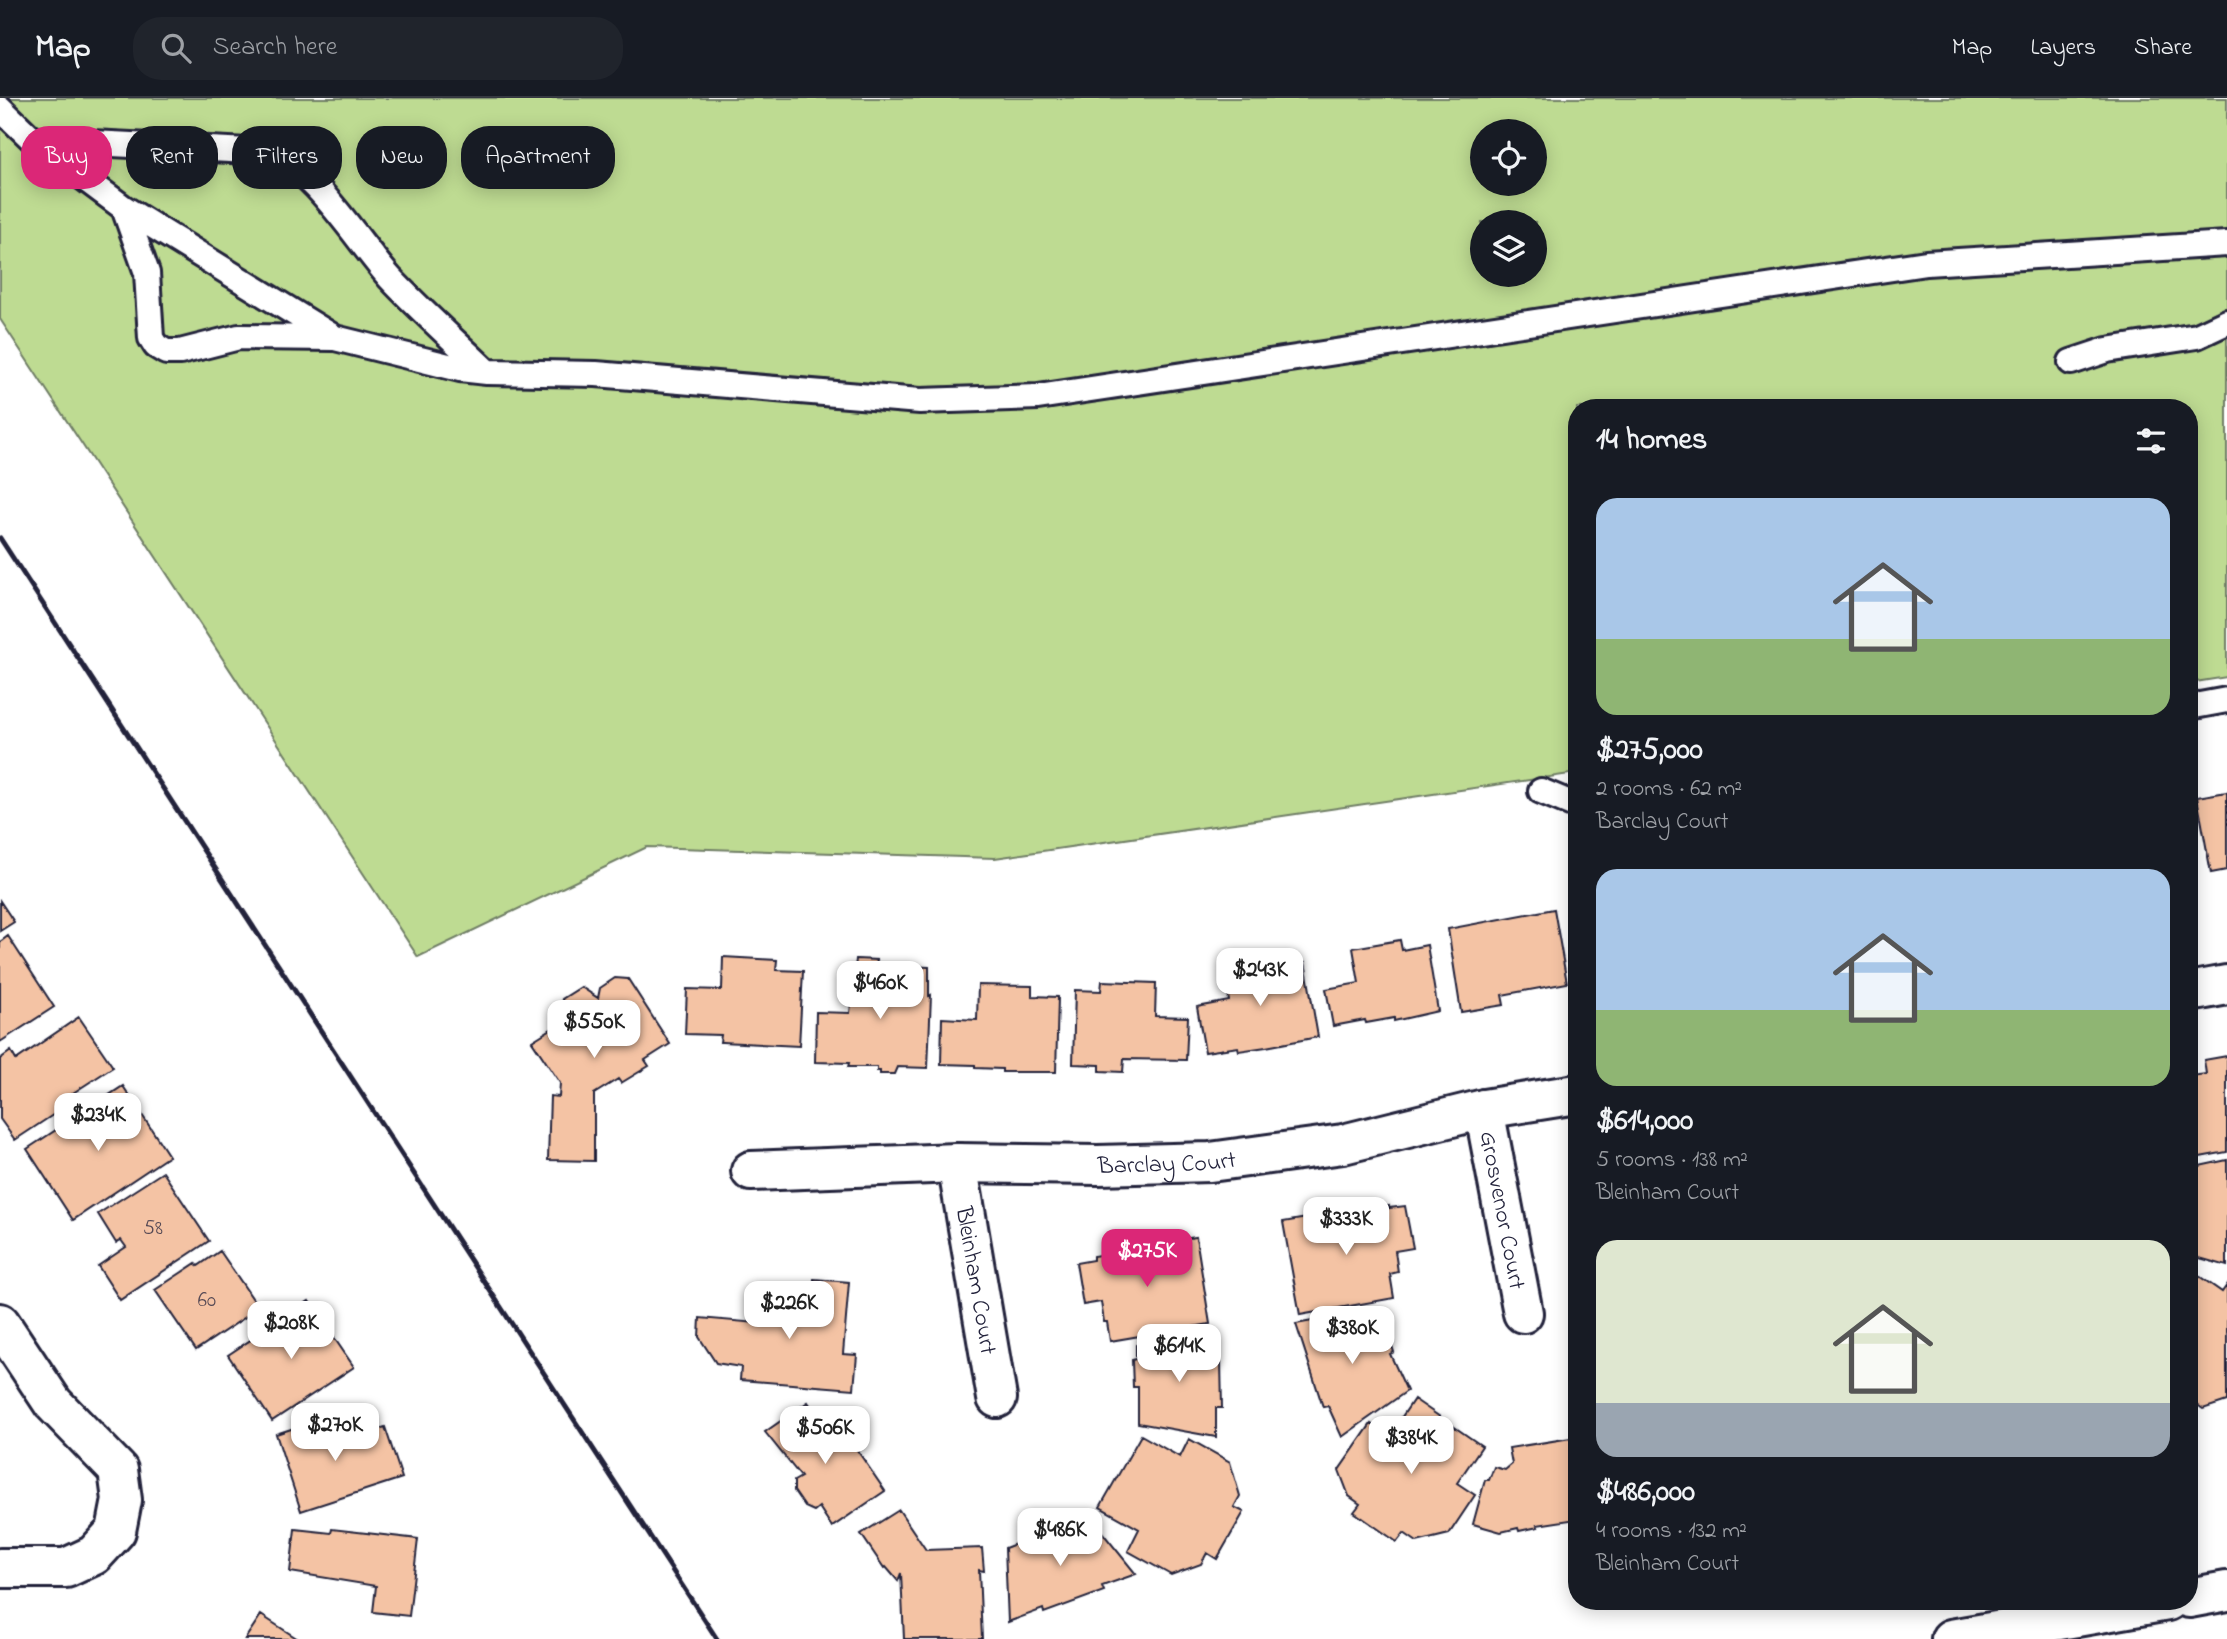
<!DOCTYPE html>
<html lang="en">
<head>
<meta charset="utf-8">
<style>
	body { margin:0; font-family:"Indie Flower",sans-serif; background:#20242c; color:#f1f3f6; height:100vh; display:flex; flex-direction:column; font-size:26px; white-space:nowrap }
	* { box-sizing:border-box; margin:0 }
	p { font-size:23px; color:#9ea1a6 }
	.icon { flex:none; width:38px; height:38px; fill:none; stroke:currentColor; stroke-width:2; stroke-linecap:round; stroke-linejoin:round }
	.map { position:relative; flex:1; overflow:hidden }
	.sheet { position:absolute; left:1568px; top:301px; width:630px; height:1211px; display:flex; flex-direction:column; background:#171b24; border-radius:28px; box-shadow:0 4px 18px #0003 }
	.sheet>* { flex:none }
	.top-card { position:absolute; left:21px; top:28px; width:665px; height:63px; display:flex; gap:14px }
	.tools { position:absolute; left:1470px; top:21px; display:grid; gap:14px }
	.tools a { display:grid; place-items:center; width:77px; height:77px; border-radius:50%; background:#171b24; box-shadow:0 4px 18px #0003; font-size:35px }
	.price { position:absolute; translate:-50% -60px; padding:0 16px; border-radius:14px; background:#fff; color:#222; font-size:23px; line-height:46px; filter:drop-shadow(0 2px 4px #0008) }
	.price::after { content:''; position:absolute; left:50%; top:42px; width:21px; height:16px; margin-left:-10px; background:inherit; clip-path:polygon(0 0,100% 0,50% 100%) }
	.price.current { background:#db2777; color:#fff }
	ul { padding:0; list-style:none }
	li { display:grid; align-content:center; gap:14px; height:371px; padding:0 28px }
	li span { display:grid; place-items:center; height:217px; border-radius:21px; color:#555 }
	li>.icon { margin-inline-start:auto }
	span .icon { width:126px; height:126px; fill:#fffc; stroke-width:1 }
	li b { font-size:30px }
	h2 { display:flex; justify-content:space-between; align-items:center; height:84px; padding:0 28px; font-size:30px }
	.tag { padding:0 24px; border-radius:28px; background:#171b24; box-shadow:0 4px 18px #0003; font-size:24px; line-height:63px }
	.tag.current { background:#db2777; color:#fff }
	header { display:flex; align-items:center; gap:42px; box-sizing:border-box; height:98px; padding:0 35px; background:#171b24; border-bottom:2px solid #363941 }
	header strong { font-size:33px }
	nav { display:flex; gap:38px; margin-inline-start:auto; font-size:24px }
	.search { width:490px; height:63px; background:#20242c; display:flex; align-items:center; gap:18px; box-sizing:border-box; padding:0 24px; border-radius:28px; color:#9ea1a6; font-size:26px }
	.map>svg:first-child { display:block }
</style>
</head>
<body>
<header>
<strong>Map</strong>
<div class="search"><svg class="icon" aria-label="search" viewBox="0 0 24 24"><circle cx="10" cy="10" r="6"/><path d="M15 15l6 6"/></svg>Search here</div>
<nav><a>Map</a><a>Layers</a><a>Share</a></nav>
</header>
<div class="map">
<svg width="2227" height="1541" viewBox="0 0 2227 1541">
	<rect width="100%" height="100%" fill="#fff"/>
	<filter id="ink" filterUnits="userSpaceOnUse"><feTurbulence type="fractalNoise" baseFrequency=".0143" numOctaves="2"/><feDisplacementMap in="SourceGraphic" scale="14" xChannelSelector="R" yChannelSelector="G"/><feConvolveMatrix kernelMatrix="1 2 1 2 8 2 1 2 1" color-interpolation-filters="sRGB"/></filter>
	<g filter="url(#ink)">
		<!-- green -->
		<path fill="#bedb92" stroke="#707e66" stroke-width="2" fill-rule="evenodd" d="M0,0h2227v579l-38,6v-275h-612v365l-582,85 -348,-11 -229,110 -418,-638zM1482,33h53v53h-53zM1482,124h53v53h-53z"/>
		<!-- building -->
		<path fill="#f4c3a4" stroke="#22223b" stroke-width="2" d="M2227,694v78l-16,3 -14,-76z
			M0,803l14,21 -14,9z
			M1554,811l13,74 -65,12 2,10 -43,7 -13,-83z
			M8,838l46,71 -54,35v-100z
			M1400,842l2,10 25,-5 11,66 -44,10v-3l-28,5 -1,-3 -32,6 -7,-37 33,-6 -6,-35z
			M723,859l54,3 -1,10 27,1 -4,75 -77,-4h-2l1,-7 -36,-1 2,-45 35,1z
			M1278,860l1,9 26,-5 13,75 -52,10 -27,4 -1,-4 -33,5 -8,-45 32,-6 -6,-34z
			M856,861l21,1 -1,5 53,2v29l2,-1 -3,73 -30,-1 -3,7h-15v-3h-3v-4h-29l1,-4 -34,-1 1,-50 34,1z
			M615,880l13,1 42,65 -25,16 4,6 -28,17 -3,-4 -24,15v67l-46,-1 2,-64 9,1 1,-14 -28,-42 35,-22 -5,-20 19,-12 17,11 2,-10z
			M1102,883l54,2 -1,33 33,1 -2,43 -62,-1 -1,13 -23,-1v-6l-27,-1 2,-74 26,1z
			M978,887l54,1v10l26,1 -2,75h-54v-3l-27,-1v-3l-34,-1 1,-46 35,2z
			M79,919l34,50 -40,26 4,6 -62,41 -15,-21v-60l11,-8 5,9z
			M2227,958v96l-38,7v-93l3,10 14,-2 -2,-14z
			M123,988l46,70 -96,64 -46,-71z
			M2227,1062v106l-38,-11 1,-87z
			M163,1074l46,69 -89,59 -22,-34 28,-19 -5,-7 -5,3 -18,-29z
			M1389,1108v2l16,-2 8,42 -18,3 3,21 -8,2 4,24 -94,17 -17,-93 48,-8 1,7 7,-1 -1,-5z
			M1196,1139l14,87 -100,17 -3,-19h-3l-3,-20 -18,3 -7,-42 17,-3v-4l50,-8 1,11 11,-2 -3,-13z
			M220,1153l39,57 -63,42 -41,-60 41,-27 2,3z
			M2189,1171l33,23 5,-7v116l-24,8 -14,-10z
			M814,1181l35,3 -6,72 14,1 -3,34 -114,-9 1,-13 -25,-4 -17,-26 1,-19 57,5 1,-12 24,2 2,-18 29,3z
			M309,1203l45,66 -82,54 -44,-66z
			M1373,1212l5,12 5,-2 11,32 -4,2 17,37 -65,46 -14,-31 -5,1 -27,-83z
			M1215,1234l1,29h5l1,47h-6v29l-78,-14v-36h-5l-1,-27 4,-1v-14z
			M1414,1301l68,47 -25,37 18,12 -26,39 -32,8 -13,-9 -7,9 -43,-30 6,-8 -11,-8 -10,-26 32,-46 29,20 2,-4 -11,-7z
			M808,1304l21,31 11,-8 45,66 -53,36 -13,-20 -5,4 -9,-4 -11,-16v-10l7,-4 -36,-45z
			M328,1319l9,26 48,-16 17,51 -101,33 -25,-77z
			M1141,1337l39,22 9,-18 41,23 10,34 -6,11 10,5 -27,47 -10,-6 -6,11 -30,11 -43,-24 11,-22 -39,-22z
			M1577,1339v82l-40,6 1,2 -19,4 -1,-3 -17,4 -28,-8 12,-44h4l5,-13 11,3 7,-6 -3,-16z
			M899,1412l27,40 56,-2 2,23 -5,-1 3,69h-78l-3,-66 -3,8 -12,-14 -2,1 -23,-34z
			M1089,1418l47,58 -34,12 2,5 -60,22 -1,-4 -35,13 -3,-74 13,-5 -1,-3 33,-12 1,3z
			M295,1431l36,4 1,-4 86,10 -9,77 -36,-4 3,-26 -86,-14z
			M261,1517l37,24h-53z"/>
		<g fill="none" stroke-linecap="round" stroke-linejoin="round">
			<defs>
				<path id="service" d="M0,10l33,32 91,68 211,130 125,31 27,3 109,2 324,27 118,-4 888,-134 301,-19
					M33,42l235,12c44,14 90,90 122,126 30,32 65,63 97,94
					M124,110l23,65 4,65 5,8 10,6h14l59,-15 95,1
					M2071,264l36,-12 90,-14 30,-14
					M2189,609l38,-7
					M1541,693l36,15"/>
				<g id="minor">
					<path d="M2189,894l38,-7"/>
					<path id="s1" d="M1484,1011l39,204"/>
					<path id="s2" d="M957,1065l40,235"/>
					<path id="s3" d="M751,1073l206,-8 141,2 112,-3 133,-18 141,-35 93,-15"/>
					<path d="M0,1225l53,80 65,67 4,30 -6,31 -22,24 -28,13h-66"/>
				</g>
				<path id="secondary" d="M2189,1500l38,-7
					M1951,1541l217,-38"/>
			</defs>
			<!-- service casing -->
			<use href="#service" stroke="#22223b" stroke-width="30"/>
			<!-- minor casing -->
			<use href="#minor" stroke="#22223b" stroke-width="44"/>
			<!-- secondary casing -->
			<use href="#secondary" stroke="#22223b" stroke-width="44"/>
			<!-- service -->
			<use href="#service" stroke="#fff" stroke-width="24"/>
			<!-- minor -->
			<use href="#minor" stroke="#fff" stroke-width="38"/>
			<!-- secondary -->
			<use href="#secondary" stroke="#fff" stroke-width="38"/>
			<!-- rail -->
			<path stroke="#22223b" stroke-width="5" d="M0,440l717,1101"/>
		</g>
	</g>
	<g text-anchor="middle" stroke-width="5" stroke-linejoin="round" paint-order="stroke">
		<!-- number labels -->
		<g font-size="21" fill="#564a55">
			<text x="153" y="1136">58</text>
			<text x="207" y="1208">60</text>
		</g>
		<!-- street labels -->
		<g font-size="24" fill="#22223b" stroke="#fff">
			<text dy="8" stroke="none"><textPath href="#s3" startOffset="416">Barclay Court</textPath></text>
			<text dy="8" stroke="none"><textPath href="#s1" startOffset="103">Grosvenor Court</textPath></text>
			<text dy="8" stroke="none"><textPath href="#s2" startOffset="119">Bleinham Court</textPath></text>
		</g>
	</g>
</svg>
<div class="tools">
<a><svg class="icon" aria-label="locate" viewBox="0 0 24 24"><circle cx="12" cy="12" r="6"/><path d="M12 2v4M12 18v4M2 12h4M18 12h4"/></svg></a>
<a><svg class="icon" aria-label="layers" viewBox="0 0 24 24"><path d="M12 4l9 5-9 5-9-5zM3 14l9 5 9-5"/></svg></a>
</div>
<b class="price" style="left:1260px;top:910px">$243K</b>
<b class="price" style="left:880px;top:923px">$460K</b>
<b class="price" style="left:594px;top:962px">$550K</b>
<b class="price" style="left:98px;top:1055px">$234K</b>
<b class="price" style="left:1346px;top:1159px">$333K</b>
<b class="price current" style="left:1147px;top:1191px">$275K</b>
<b class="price" style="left:789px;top:1243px">$226K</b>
<b class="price" style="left:291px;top:1263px">$208K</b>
<b class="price" style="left:1352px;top:1268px">$380K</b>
<b class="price" style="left:1179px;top:1286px">$614K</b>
<b class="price" style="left:335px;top:1365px">$270K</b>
<b class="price" style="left:825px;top:1368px">$506K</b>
<b class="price" style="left:1411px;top:1378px">$384K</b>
<b class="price" style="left:1060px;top:1470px">$486K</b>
<div class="top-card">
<a class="tag current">Buy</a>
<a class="tag">Rent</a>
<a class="tag">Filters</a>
<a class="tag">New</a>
<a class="tag">Apartment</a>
</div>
<section class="sheet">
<h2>14 homes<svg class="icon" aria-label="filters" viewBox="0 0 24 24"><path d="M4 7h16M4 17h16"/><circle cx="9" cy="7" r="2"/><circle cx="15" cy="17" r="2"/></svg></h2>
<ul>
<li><span style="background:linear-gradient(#a9c7e8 65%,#8fb573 0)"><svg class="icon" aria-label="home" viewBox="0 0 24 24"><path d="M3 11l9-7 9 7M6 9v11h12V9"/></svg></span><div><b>$275,000</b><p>2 rooms · 62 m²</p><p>Barclay Court</p></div></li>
<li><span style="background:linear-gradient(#a9c7e8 65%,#8fb573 0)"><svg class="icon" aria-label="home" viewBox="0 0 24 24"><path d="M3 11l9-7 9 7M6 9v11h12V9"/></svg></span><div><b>$614,000</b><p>5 rooms · 138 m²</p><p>Bleinham Court</p></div></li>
<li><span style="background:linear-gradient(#dfe7d0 75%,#9aa5b1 0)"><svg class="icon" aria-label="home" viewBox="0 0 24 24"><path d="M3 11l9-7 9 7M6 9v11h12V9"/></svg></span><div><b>$486,000</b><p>4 rooms · 132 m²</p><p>Bleinham Court</p></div></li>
</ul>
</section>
</div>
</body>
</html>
